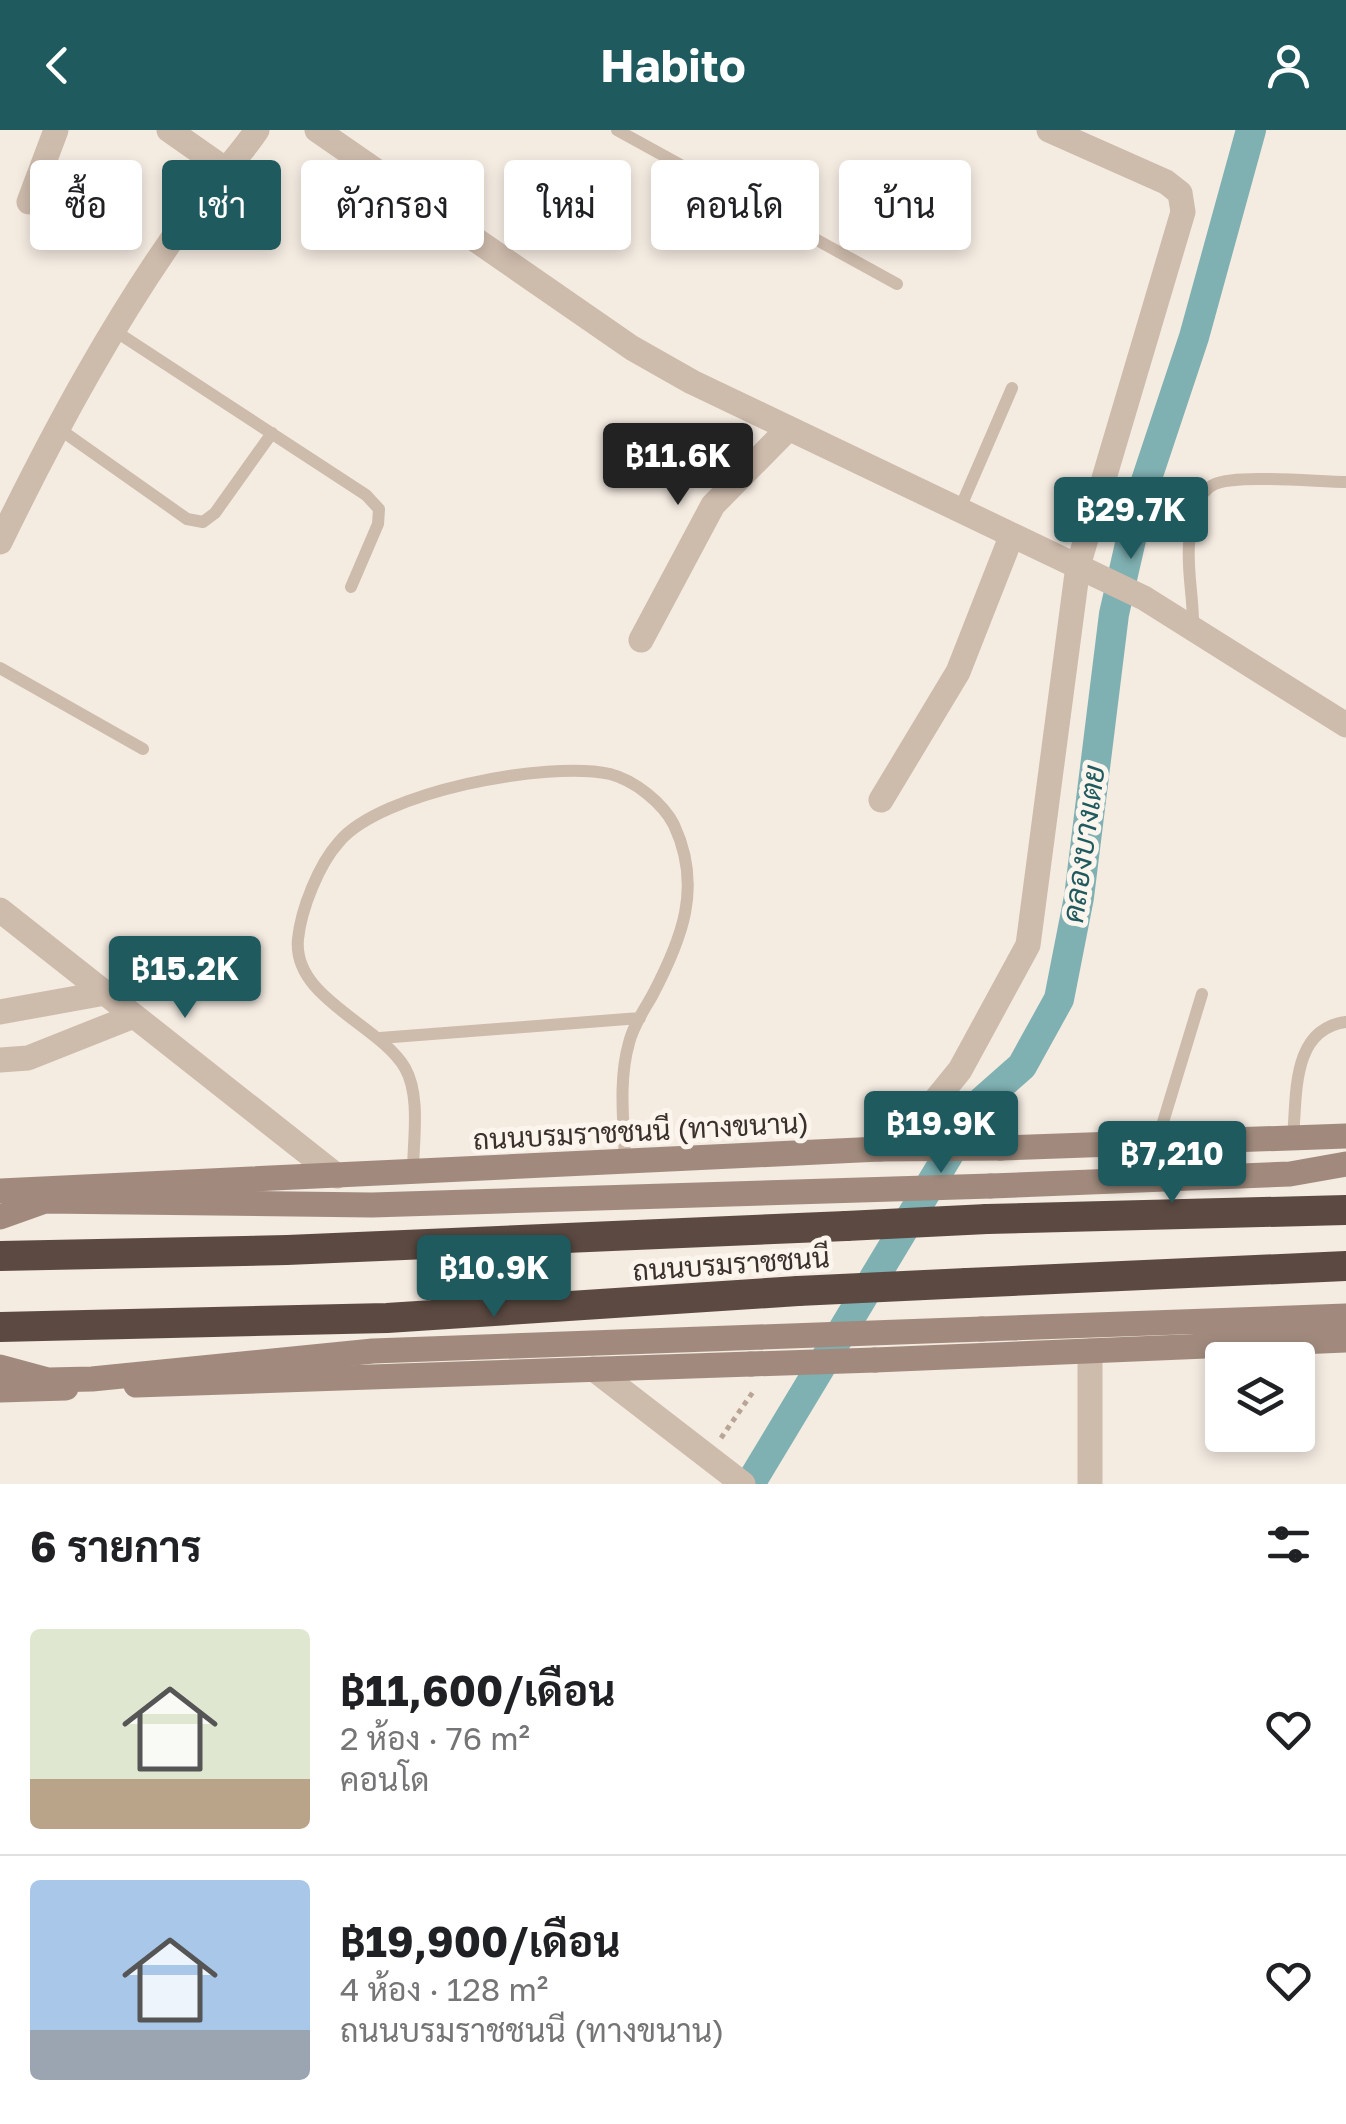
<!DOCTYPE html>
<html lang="th">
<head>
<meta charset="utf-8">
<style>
	body { margin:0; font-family:"Golos Text",Sarabun,sans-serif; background:#f2f2f2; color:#202124; height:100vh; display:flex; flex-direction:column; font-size:38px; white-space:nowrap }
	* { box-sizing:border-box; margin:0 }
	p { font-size:32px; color:#757577 }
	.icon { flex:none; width:55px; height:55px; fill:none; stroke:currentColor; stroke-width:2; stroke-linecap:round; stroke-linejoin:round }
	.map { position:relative; height:1354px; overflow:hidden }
	.sheet { display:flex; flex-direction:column; background:#fff; flex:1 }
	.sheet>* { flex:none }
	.top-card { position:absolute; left:30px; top:30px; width:1288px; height:90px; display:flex; gap:20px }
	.buttons { position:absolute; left:1205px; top:1212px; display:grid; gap:20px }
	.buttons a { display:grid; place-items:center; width:110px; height:110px; border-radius:10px; background:#fff; box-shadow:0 5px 15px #0003; font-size:50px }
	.price { position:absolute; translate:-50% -85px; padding:0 22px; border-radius:10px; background:#1f5a5e; color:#fff; font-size:32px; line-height:65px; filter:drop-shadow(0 2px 5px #0008) }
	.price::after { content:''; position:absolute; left:50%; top:60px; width:30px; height:22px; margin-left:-15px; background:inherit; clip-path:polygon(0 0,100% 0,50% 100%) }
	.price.active { background:#222; color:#fff }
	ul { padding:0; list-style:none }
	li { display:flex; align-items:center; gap:30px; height:250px; padding:0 30px }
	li+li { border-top:2px solid #e0e0e0 }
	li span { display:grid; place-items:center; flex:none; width:280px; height:200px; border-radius:10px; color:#555 }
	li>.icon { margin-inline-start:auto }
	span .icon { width:120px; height:120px; fill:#fffc; stroke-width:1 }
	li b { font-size:42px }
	h2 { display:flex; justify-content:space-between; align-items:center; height:120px; padding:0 30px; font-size:42px }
	.pill { padding:0 35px; border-radius:10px; background:#fff; box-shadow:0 5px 15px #0003; font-size:35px; line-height:90px }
	.pill.active { background:#1f5a5e; color:#fff }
	header { display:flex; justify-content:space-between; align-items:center; height:130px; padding:0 30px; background:#1f5a5e; color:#fff; font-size:45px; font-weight:700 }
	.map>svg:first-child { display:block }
</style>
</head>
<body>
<header><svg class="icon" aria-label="back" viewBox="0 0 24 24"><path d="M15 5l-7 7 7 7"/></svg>Habito<svg class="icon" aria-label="person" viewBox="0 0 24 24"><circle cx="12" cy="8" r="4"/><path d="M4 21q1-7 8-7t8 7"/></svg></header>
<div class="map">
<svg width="1346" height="1354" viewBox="0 0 1346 1354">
	<rect width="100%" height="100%" fill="#f4ebe1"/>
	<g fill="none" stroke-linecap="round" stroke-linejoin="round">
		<!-- canal -->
		<path stroke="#7fb0b2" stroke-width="30" d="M750,1354l229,-380 43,-38 37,-67 20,-102 35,-283 27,-118 53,-159 57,-207"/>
		<!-- path -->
		<path stroke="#b9a596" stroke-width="5" stroke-dasharray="5 5" stroke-linecap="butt" d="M721,1308l34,-49"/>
		<!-- lane -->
		<path stroke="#cdbbac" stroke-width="12" d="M617,0l280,154
			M115,201l251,164 13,14 -1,15 -27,63
			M58,298l129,91 16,3 12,-9 57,-80
			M958,383l54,-125
			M1193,499c1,-28 -6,-56 -4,-84 1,-19 6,-53 26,-61 23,-10 103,-2 131,-2
			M0,538l143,81
			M380,908l260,-20
			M1293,1007c4,-42 -2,-108 53,-115
			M1157,1012l45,-148
			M413,1042c0,-31 8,-76 -8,-104 -26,-44 -113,-70 -107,-129 3,-30 21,-75 41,-97 41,-50 209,-82 271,-68 24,6 53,29 64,51 29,62 8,114 -22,171 -8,14 -19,30 -23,47 -11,38 -5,80 -4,120"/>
		<!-- street -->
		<path stroke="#cdbbac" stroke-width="25" d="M169,0l60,42
			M317,0l315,218 60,34 452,216 202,127
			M29,72l27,-72
			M0,412c55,-113 116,-226 190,-328 21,-29 47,-54 67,-84
			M641,510l72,-135 75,-76
			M881,670l77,-128 53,-135
			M0,780l337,266
			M0,882l105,-19
			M0,930l28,-2 106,-42
			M921,988l39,-48 68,-125 50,-379 105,-354 -3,-19 -14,-11 -117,-52
			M1090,1221v133
			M594,1239l149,115"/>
		<!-- secondary -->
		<path stroke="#a18a7d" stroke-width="25" d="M1001,1018l345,-12
			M991,1056l299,-12 56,-10
			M0,1061l880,-42
			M982,1199l364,-13
			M875,1230l471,-20
			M136,1255l615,-21
			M0,1260l66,-2"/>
		<!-- highway -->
		<path stroke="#5c4a42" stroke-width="30" d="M987,1089l359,-9
			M0,1126l287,-6 559,-24
			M967,1153l379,-17
			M0,1197l387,-9 411,-27"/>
		<!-- secondary-bridge -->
		<path stroke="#a18a7d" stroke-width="25" d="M880,1019l121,-1
			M0,1087l45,-16 327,4 619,-19
			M751,1234l124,-4
			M0,1237l48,13 44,-1 281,-28 609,-22"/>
		<!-- highway-bridge -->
		<path stroke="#5c4a42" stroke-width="30" d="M846,1096l141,-7
			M798,1161l169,-8"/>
	</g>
	<g text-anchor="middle" stroke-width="10" stroke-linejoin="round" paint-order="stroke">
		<!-- street labels -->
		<g font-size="28" fill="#3b302b" stroke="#fbf5ee">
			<text transform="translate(641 1001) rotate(-3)" y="10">ถนนบรมราชชนนี (ทางขนาน)</text>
			<text transform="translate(731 1134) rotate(-4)" y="10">ถนนบรมราชชนนี</text>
		</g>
		<!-- water labels -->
		<g font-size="30" font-style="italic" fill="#1f5a5e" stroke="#fbf5ee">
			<text transform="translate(1084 714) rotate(-82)" y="10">คลองบางเตย</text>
		</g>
	</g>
</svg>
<div class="buttons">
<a><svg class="icon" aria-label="layers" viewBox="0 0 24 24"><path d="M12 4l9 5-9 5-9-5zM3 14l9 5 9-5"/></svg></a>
</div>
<b class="price active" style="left:678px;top:378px">฿11.6K</b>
<b class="price" style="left:1131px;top:432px">฿29.7K</b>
<b class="price" style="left:185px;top:891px">฿15.2K</b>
<b class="price" style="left:941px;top:1046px">฿19.9K</b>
<b class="price" style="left:1172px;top:1076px">฿7,210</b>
<b class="price" style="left:494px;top:1190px">฿10.9K</b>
<div class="top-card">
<a class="pill">ซื้อ</a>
<a class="pill active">เช่า</a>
<a class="pill">ตัวกรอง</a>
<a class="pill">ใหม่</a>
<a class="pill">คอนโด</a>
<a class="pill">บ้าน</a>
</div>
</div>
<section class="sheet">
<h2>6 รายการ<svg class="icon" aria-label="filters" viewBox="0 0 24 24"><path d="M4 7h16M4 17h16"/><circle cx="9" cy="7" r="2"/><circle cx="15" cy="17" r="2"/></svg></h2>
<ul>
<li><span style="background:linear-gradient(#dfe7d0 75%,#b9a48a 0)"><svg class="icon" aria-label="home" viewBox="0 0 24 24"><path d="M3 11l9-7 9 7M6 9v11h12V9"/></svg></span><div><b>฿11,600/เดือน</b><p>2 ห้อง · 76 m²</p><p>คอนโด</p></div><svg class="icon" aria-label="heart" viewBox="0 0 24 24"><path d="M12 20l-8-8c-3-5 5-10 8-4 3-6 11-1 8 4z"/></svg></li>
<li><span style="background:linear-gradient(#a9c7e8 75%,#9aa5b1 0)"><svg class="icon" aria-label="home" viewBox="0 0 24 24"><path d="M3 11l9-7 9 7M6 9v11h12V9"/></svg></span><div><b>฿19,900/เดือน</b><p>4 ห้อง · 128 m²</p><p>ถนนบรมราชชนนี (ทางขนาน)</p></div><svg class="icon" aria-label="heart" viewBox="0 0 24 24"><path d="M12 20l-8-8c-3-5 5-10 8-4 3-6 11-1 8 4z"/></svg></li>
</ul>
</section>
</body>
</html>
